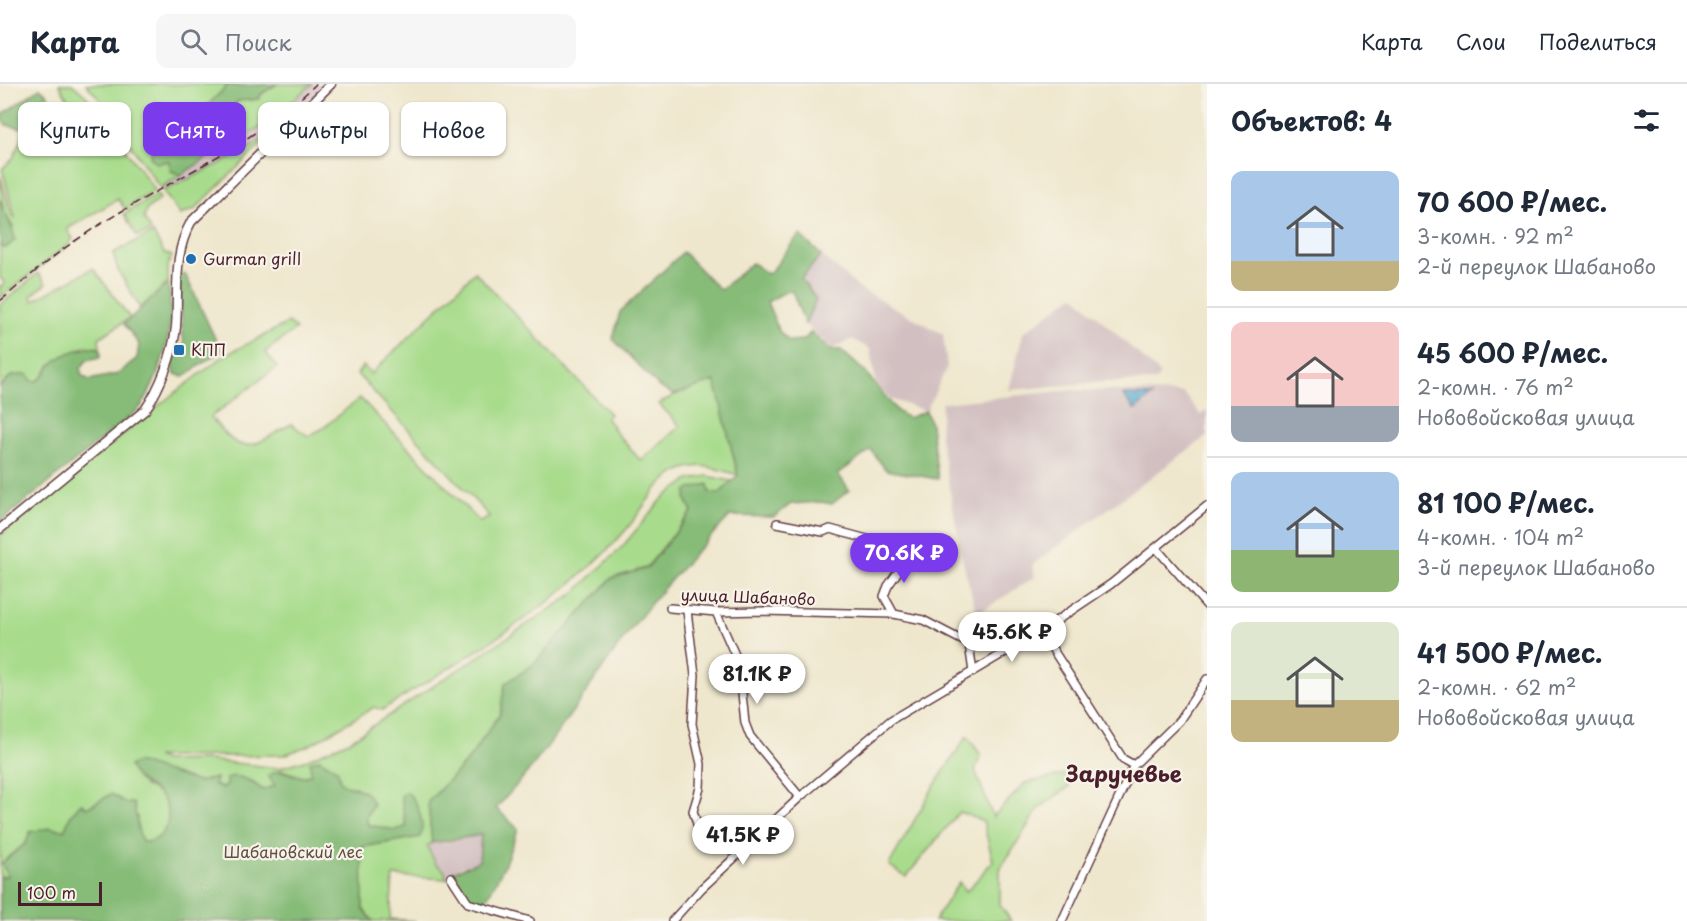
<!DOCTYPE html>
<html lang="ru">
<head>
<meta charset="utf-8">
<style>
	body { margin:0; font-family:"Playpen Sans",sans-serif; background:#f6f6f7; color:#1f2937; height:100vh; display:flex; flex-direction:column; font-size:22px; white-space:nowrap }
	* { box-sizing:border-box; margin:0 }
	p { font-size:20px; color:#747a83 }
	.icon { flex:none; width:33px; height:33px; fill:none; stroke:currentColor; stroke-width:2; stroke-linecap:round; stroke-linejoin:round }
	.map { position:relative; flex:1; overflow:hidden }
	.details { display:flex; flex-direction:column; background:#fff; width:480px }
	.details>* { flex:none }
	.banner { position:absolute; left:18px; top:18px; width:570px; height:54px; display:flex; gap:12px }
	.scale { position:absolute; left:18px; bottom:15px; width:84px; box-sizing:border-box; padding-left:6px; border:3px solid #4a1f2b; border-top:0; font-size:16px; line-height:21px; white-space:nowrap; color:#4a1f2b; -webkit-text-stroke:4px #f7f3e8; paint-order:stroke }
	.price { position:absolute; translate:-50% -51px; padding:0 14px; border-radius:21px; background:#fff; color:#222; font-size:20px; line-height:39px; filter:drop-shadow(0 2px 3px #0008) }
	.price::after { content:''; position:absolute; left:50%; top:36px; width:18px; height:14px; margin-left:-9px; background:inherit; clip-path:polygon(0 0,100% 0,50% 100%) }
	.price.active { background:#7c3aed; color:#fff }
	ul { padding:0; list-style:none }
	li { display:flex; align-items:center; gap:18px; height:150px; padding:0 24px }
	li+li { border-top:2px solid #e0e1e3 }
	li span { display:grid; place-items:center; flex:none; width:168px; height:120px; border-radius:12px; color:#555 }
	li>.icon { margin-inline-start:auto }
	span .icon { width:72px; height:72px; fill:#fffc; stroke-width:1 }
	li b { font-size:26px }
	h2 { display:flex; justify-content:space-between; align-items:center; height:72px; padding:0 24px; font-size:26px }
	.pill { padding:0 21px; border-radius:12px; background:#fff; box-shadow:0 2px 4px #0004; font-size:21px; line-height:54px }
	.pill.active { background:#7c3aed; color:#fff }
	header { display:flex; align-items:center; gap:36px; box-sizing:border-box; height:84px; padding:0 30px; background:#fff; border-bottom:2px solid #e0e1e3 }
	header strong { font-size:28px }
	nav { display:flex; gap:33px; margin-inline-start:auto; font-size:21px }
	.search { width:420px; height:54px; background:#f6f6f7; display:flex; align-items:center; gap:15px; box-sizing:border-box; padding:0 21px; border-radius:12px; color:#747a83; font-size:22px }
	main { display:flex; flex:1; min-height:0 }
	.map>svg:first-child { display:block }
</style>
</head>
<body>
<header>
<strong>Карта</strong>
<div class="search"><svg class="icon" aria-label="search" viewBox="0 0 24 24"><circle cx="10" cy="10" r="6"/><path d="M15 15l6 6"/></svg>Поиск</div>
<nav><a>Карта</a><a>Слои</a><a>Поделиться</a></nav>
</header>
<main>
<div class="map">
<svg width="1207" height="837" viewBox="0 0 1207 837">
	<rect width="100%" height="100%" fill="#f7f3e8"/>
	<filter id="ink" filterUnits="userSpaceOnUse"><feTurbulence type="fractalNoise" baseFrequency=".0167" numOctaves="2"/><feDisplacementMap in="SourceGraphic" scale="12" xChannelSelector="R" yChannelSelector="G"/><feConvolveMatrix kernelMatrix="1 2 1 2 8 2 1 2 1" color-interpolation-filters="sRGB"/></filter>
	<filter id="wash" filterUnits="userSpaceOnUse"><feTurbulence type="fractalNoise" baseFrequency=".008" numOctaves="4" result="noise"/><feDisplacementMap in="SourceGraphic" scale="24" xChannelSelector="R" yChannelSelector="G"/><feGaussianBlur stdDeviation="1.35" result="paint"/><feColorMatrix in="noise" values="0 0 0 0 0 0 0 0 0 0 0 0 0 0 0 0 0 1.4 0 .05"/><feComposite in="paint" operator="in"/></filter>
	<g filter="url(#wash)">
		<rect width="100%" height="100%" fill="#efe7cd"/>
		<!-- industrial -->
		<path fill="#d2bfc1" d="M312,0h16l-52,46 -34,23 -45,23 -34,15 -3,-3 107,-65z
			M821,171l39,34 83,45 4,33 -21,44 -36,-12 -14,-16 -6,-34 -18,-10 -20,10 -27,-25 11,-25 -15,-19z
			M1074,211l86,79 -4,7 -53,1 -94,8 14,-57z
			M1073,306l110,3 18,22 6,-5v26l-175,129 3,12 -58,37 -14,-52 -23,-125 2,-34z
			M481,751l-2,26 -19,6 -5,13 -8,-1 -3,-9 -8,-6 -10,-19z"/>
		<!-- green -->
		<path fill="#a8dc8c" stroke="#797e5c" stroke-width="1.5" d="M59,0h13l14,12 69,94 -30,19 -7,-10 -51,30 6,10 -5,6 -68,53v-11l5,-4 -5,-5v-32l6,2 7,-21 -11,-18 -2,-33 12,39 3,2 -13,-48 11,-11 11,-26 29,-20 15,23 15,-10z
			M86,0h143l-21,21 -24,13 -8,10 -21,10 -2,13 3,12 13,-2 2,10 10,4 -21,13 -63,-92z
			M277,0h35l-45,39 -54,31 3,-11c15,-10 14,-26 21,-42l22,-2 2,-5z
			M276,46l-81,79 -15,6 -17,-24 79,-38z
			M157,110l3,5 -13,10 -3,9 7,13 -14,5 -13,-22z
			M153,149l11,20 8,3 -4,9v18l-28,25 -22,-38 -5,-17z
			M93,184l37,50 -31,20 1,10 -15,-2 -34,19 -11,15 -6,2 -23,-6 -11,11v-82l37,-31h2l7,10 -15,12 2,5z
			M475,188l135,142 -4,4 7,8 -1,2 29,33 39,-35 -21,-22 15,-9 41,-15 23,95c-18,-5 -36,-13 -54,-6 -30,11 -39,40 -59,62 -66,76 -159,125 -243,179l-8,-3 -64,38 -26,10 -128,2 9,4 42,-1 72,8 29,-9 43,-19 221,-145 50,-48 42,-50 25,-17 18,-4 24,5 -12,13 -33,5 6,13 -46,56 -34,10 -78,86 -29,20 -5,30 -32,46 -40,42 4,41 -5,3 9,18 8,6 3,9 -54,-3 -3,43 25,2h-42l-10,-12 -1,-62 58,-10 -19,-41 6,31 -12,3 -27,-5 -2,-8 4,-6 -14,-24h-10l-34,-19 -1,6 -8,3 -22,-7 -6,16 -12,4 -13,-10 -28,8 -8,-3 2,-6 -18,4 -27,-10 -27,13c27,10 33,37 10,56l-11,1 -6,-11v-16l-11,-13 -15,-9 -24,14 -5,-5 -11,12 -7,16 -14,-3 -24,15 -24,20 6,13 -8,1v-341l163,-134 61,-46 64,-33 8,6 -31,23 12,15 -66,50c33,43 39,30 80,7l17,12 14,-7 38,-31 120,124 10,-5 -133,-143 6,-8 8,8z
			M967,652l14,19 -6,15 18,47 32,-34 43,-9 1,13 -30,21 -39,61v36l11,16h-77l25,-39 7,10 27,-31 -10,-40 -24,-9 -53,65 -17,-12 44,-77z"/>
		<!-- forest -->
		<path fill="#86bc78" stroke="#686e52" stroke-width="1.5" d="M229,0l6,2 42,-2 -16,10 -2,5 -22,2 -12,36 -9,6 -3,11 -32,21 -10,-4 -2,-10 -13,2 -6,-6 5,-19 11,-9 10,-1 8,-10 24,-13z
			M40,4c24,17 -1,30 -18,40l-16,-3 -3,-4 1,-8z
			M0,115c4,14 13,26 15,41l-9,8 -6,-2z
			M800,151l21,20 -20,24 15,20 -11,25 -13,-33 -7,1 -18,10 12,29 10,10 15,-1 7,-8 19,18h11l24,22 33,40 10,6 18,-7 5,14 7,54 -52,-9 -15,-20 -33,24 11,16 -17,14 -11,-2 -30,2 -17,13 -44,-1c-36,38 -71,75 -102,117 -44,59 -81,122 -132,175l22,21 -14,37 -19,36 -16,-3 -16,-27 26,-11 2,-26 -49,8 -4,-41 40,-42 32,-46 5,-30 29,-20 78,-86 35,-10 45,-56 -6,-13 1,-9 21,-6 2,9 9,1 19,-19 -23,-94 -41,14 -15,-8 -46,-48 7,-27 63,-60 37,38 32,-27 16,11c13,-11 19,-28 32,-39z
			M185,190l36,77 -38,26 -8,-3c-5,-12 2,-20 9,-28l-6,-70z
			M168,199c9,40 -6,91 -28,125l-140,114v-135l11,-11 15,-2 8,8c10,-3 11,-10 17,-17 12,-12 32,-19 49,-17l1,9 -14,3 -6,8v7l8,5 29,-6 19,-16 2,-14 -15,-20z
			M319,675l19,11 2,11c13,12 25,2 33,23l-7,13 2,8 27,5 11,-3 -5,-31 5,-5c11,8 20,34 14,46l-58,10 1,62 10,12h-373v-44l8,-1 -6,-13 24,-20 4,-11 20,-4 14,2 7,-15 10,-12 6,5 24,-14 15,9h7c5,14 2,27 10,39 23,0 32,-26 19,-44 -9,-15 -21,-8 -33,-32l8,-4 61,20 18,-4 -2,7 8,3 5,-3v-7c13,-5 25,4 36,12l12,-4 -7,-10c12,-10 22,0 35,1l8,-3 -1,-12z"/>
		<!-- water -->
		<path fill="#53a8cf" stroke="#4e647d" stroke-width="1.5" d="M1123,311l29,1 -17,14z"/>
	</g>
	<g filter="url(#ink)">
		<g fill="none" stroke-linecap="round" stroke-linejoin="round">
			<defs>
				<path id="minor" d="M777,439l46,9 7,-3 52,14 7,-2 20,15 -21,30 -4,10 10,18
					M1156,464l51,58
					M670,524l46,4 46,-1 132,3 29,6 46,24 4,28
					M687,527l8,64 -3,49 9,40 -1,24 -7,23 5,16 10,10 30,17
					M716,528l23,52 6,59 5,13 50,61
					M1041,547l82,128 11,6
					M451,793l17,26 62,18
					M672,837l30,-33 98,-91 91,-77 150,-89 70,-47 96,-78
					M1062,837l72,-156 45,-44 28,-42"/>
				<path id="major" d="M0,445l145,-119c15,-22 28,-55 31,-83 3,-37 -4,-71 15,-105l140,-138"/>
			</defs>
			<!-- minor casing -->
			<use href="#minor" stroke="#633d43" stroke-width="10"/>
			<!-- major casing -->
			<use href="#major" stroke="#633d43" stroke-width="11"/>
			<!-- minor -->
			<use href="#minor" stroke="#fff" stroke-width="7"/>
			<!-- major -->
			<use href="#major" stroke="#fff" stroke-width="8"/>
			<!-- rail -->
			<path stroke="#4a1f2b" stroke-width="1.5" stroke-dasharray="9 4.5" stroke-linecap="butt" d="M0,217c25,-20 49,-43 75,-60 79,-55 171,-89 241,-157"/>
		</g>
	</g>
	<!-- markers -->
	<g fill="#1f6fb2" stroke="#f7f3e8" stroke-width="2">
		<circle cx="191" cy="175" r="6"/>
		<rect x="173" y="260" width="12" height="12" rx="3"/>
	</g>
	<g text-anchor="middle" stroke-width="4.5" stroke-linejoin="round" paint-order="stroke">
		<!-- poi labels -->
		<g font-size="16" fill="#4a1f2b" stroke="#f7f3e8" text-anchor="start">
			<text x="203" y="181">Gurman grill</text>
			<text x="191" y="272">КПП</text>
		</g>
		<!-- street labels -->
		<g font-size="16" fill="#4a1f2b" stroke="#f7f3e8">
			<text transform="translate(748 513) rotate(2)" y="6">улица Шабаново</text>
		</g>
		<!-- park labels -->
		<g font-size="16" fill="#624e43" stroke="#f7f3e8">
			<text x="293" y="774">Шабановский лес</text>
		</g>
		<!-- district labels -->
		<g font-size="22" font-weight="bold" fill="#4a1f2b" stroke="#f7f3e8">
			<text x="1124" y="698">Заручевье</text>
		</g>
	</g>
</svg>
<div class="scale">100 m</div>
<b class="price active" style="left:904px;top:500px">70.6K ₽</b>
<b class="price" style="left:1012px;top:579px">45.6K ₽</b>
<b class="price" style="left:757px;top:621px">81.1K ₽</b>
<b class="price" style="left:743px;top:782px">41.5K ₽</b>
<div class="banner">
<a class="pill">Купить</a>
<a class="pill active">Снять</a>
<a class="pill">Фильтры</a>
<a class="pill">Новое</a>
</div>
</div>
<section class="details">
<h2>Объектов: 4<svg class="icon" aria-label="filters" viewBox="0 0 24 24"><path d="M4 7h16M4 17h16"/><circle cx="9" cy="7" r="2"/><circle cx="15" cy="17" r="2"/></svg></h2>
<ul>
<li><span style="background:linear-gradient(#a9c7e8 75%,#c2b280 0)"><svg class="icon" aria-label="home" viewBox="0 0 24 24"><path d="M3 11l9-7 9 7M6 9v11h12V9"/></svg></span><div><b>70 600 ₽/мес.</b><p>3-комн. · 92 m²</p><p>2-й переулок Шабаново</p></div></li>
<li><span style="background:linear-gradient(#f6c9c9 70%,#9aa5b1 0)"><svg class="icon" aria-label="home" viewBox="0 0 24 24"><path d="M3 11l9-7 9 7M6 9v11h12V9"/></svg></span><div><b>45 600 ₽/мес.</b><p>2-комн. · 76 m²</p><p>Нововойсковая улица</p></div></li>
<li><span style="background:linear-gradient(#a9c7e8 65%,#8fb573 0)"><svg class="icon" aria-label="home" viewBox="0 0 24 24"><path d="M3 11l9-7 9 7M6 9v11h12V9"/></svg></span><div><b>81 100 ₽/мес.</b><p>4-комн. · 104 m²</p><p>3-й переулок Шабаново</p></div></li>
<li><span style="background:linear-gradient(#dfe7d0 65%,#c2b280 0)"><svg class="icon" aria-label="home" viewBox="0 0 24 24"><path d="M3 11l9-7 9 7M6 9v11h12V9"/></svg></span><div><b>41 500 ₽/мес.</b><p>2-комн. · 62 m²</p><p>Нововойсковая улица</p></div></li>
</ul>
</section>
</main>
</body>
</html>
